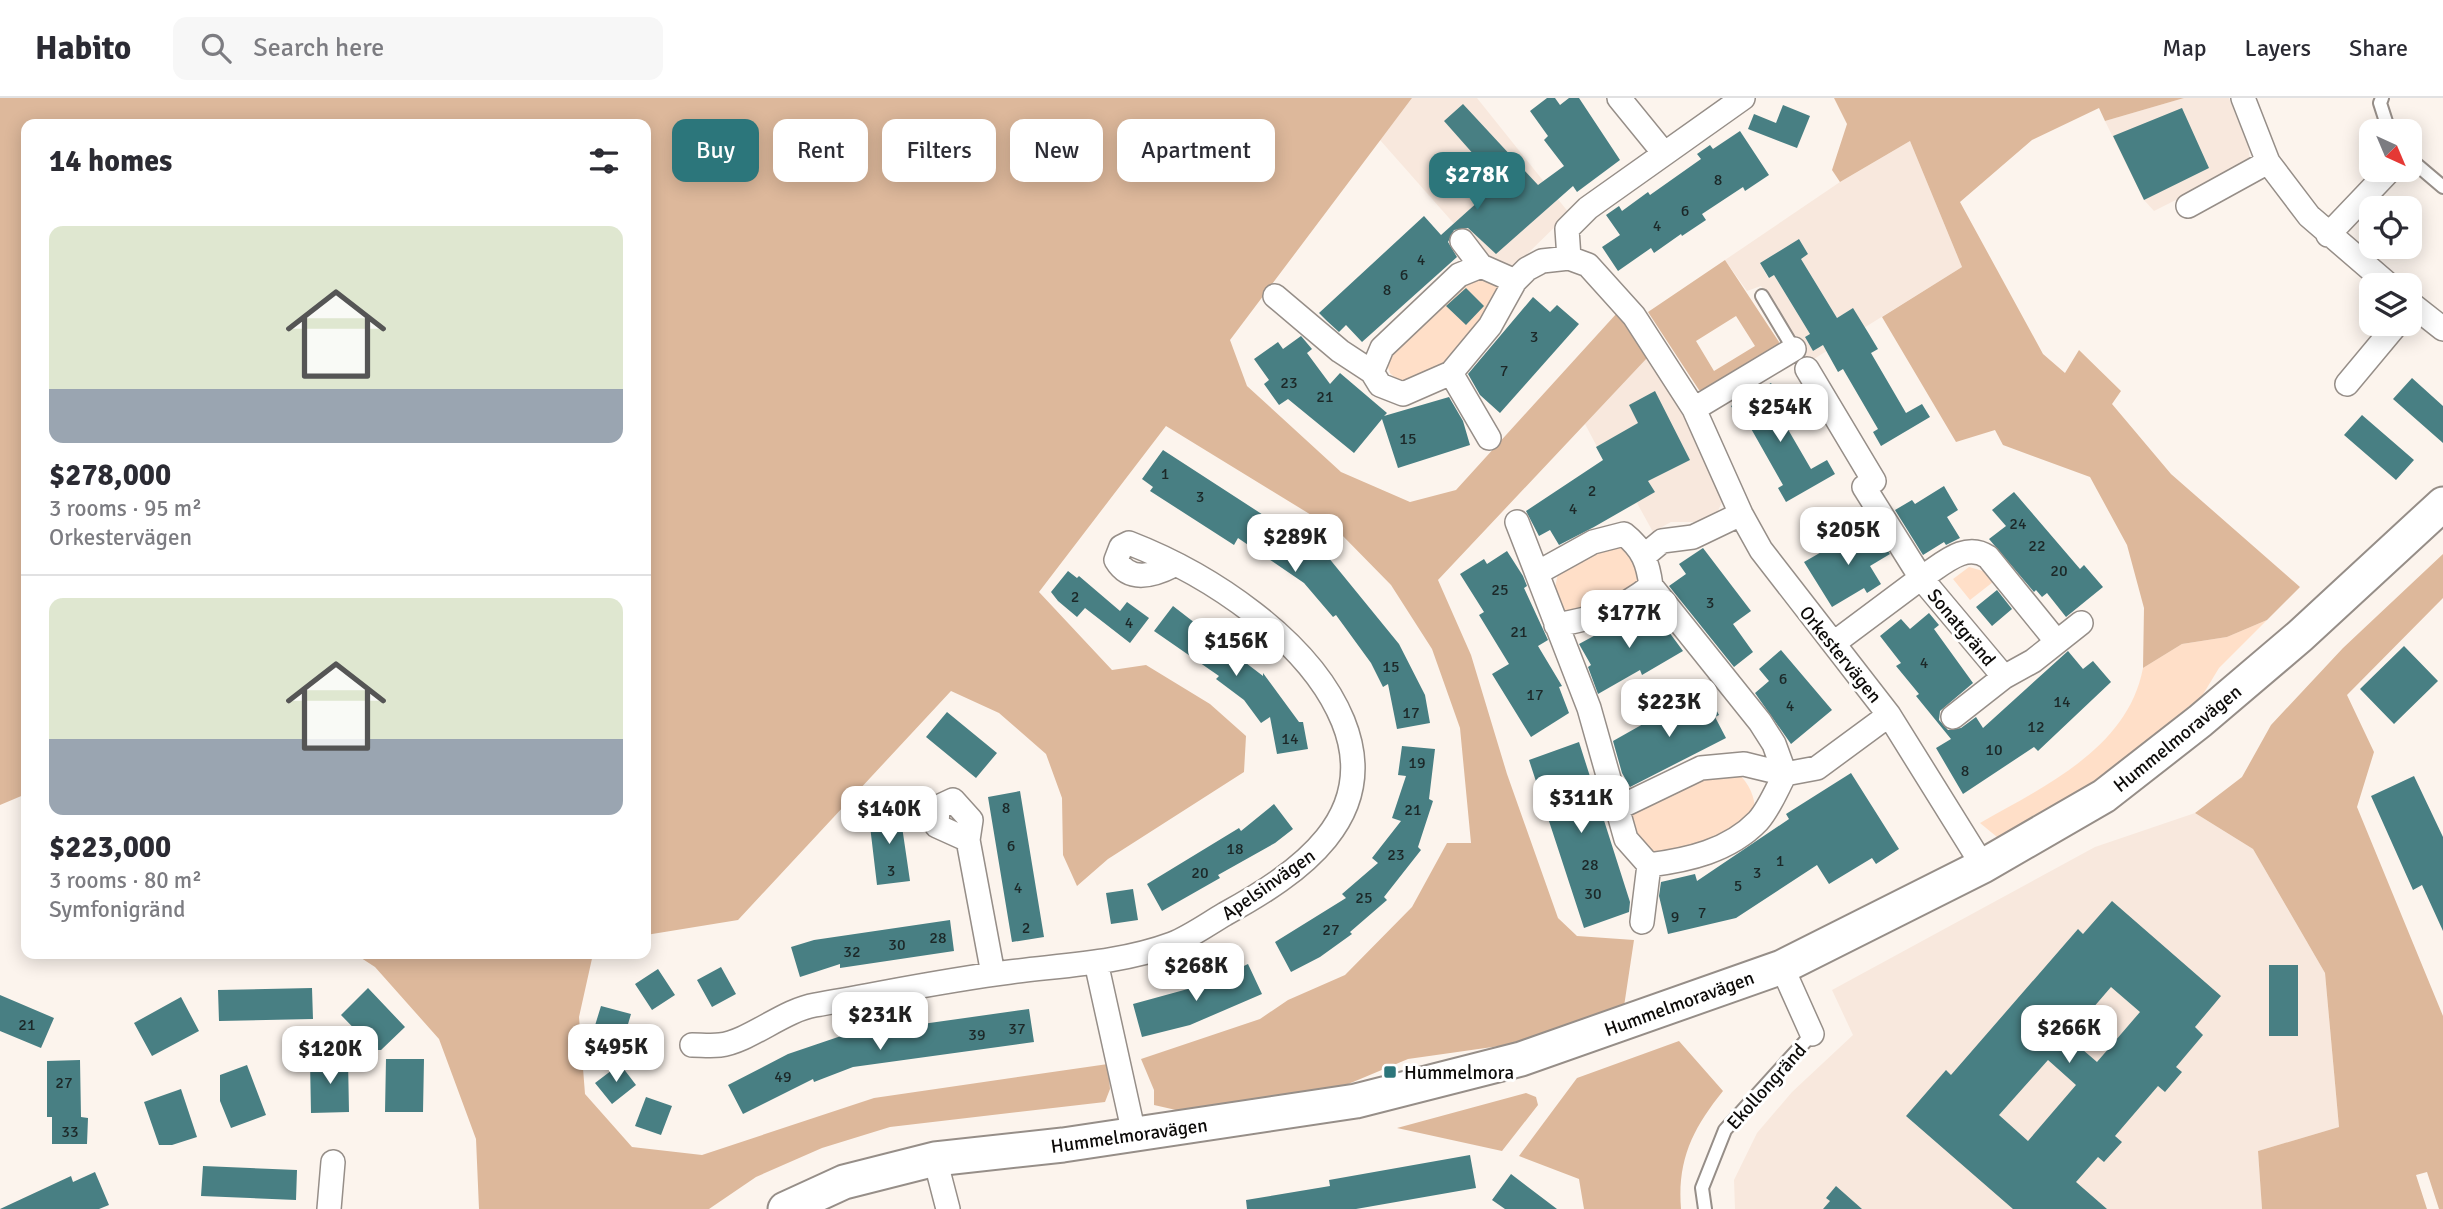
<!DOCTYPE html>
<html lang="en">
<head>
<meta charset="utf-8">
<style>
	body { margin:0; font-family:Signika,sans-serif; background:#f7f7f7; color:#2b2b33; height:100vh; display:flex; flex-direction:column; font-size:26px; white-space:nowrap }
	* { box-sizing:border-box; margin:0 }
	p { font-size:23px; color:#7c7c81 }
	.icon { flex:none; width:38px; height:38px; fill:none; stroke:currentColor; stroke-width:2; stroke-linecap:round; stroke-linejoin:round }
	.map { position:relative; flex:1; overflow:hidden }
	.drawer { position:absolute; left:21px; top:21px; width:630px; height:840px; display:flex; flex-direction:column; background:#fff; border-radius:14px; box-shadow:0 4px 18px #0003 }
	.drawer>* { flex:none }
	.top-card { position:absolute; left:672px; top:21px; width:665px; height:63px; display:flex; gap:14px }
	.needle { width:46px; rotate:136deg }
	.buttons { position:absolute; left:2359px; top:21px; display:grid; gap:14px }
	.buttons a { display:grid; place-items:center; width:63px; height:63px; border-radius:14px; background:#fff; box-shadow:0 4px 18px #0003; font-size:35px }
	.price { position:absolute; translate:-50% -60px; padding:0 16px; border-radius:14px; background:#fff; color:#222; font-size:23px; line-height:46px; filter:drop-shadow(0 2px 4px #0008) }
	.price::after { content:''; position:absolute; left:50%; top:42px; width:21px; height:16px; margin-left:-10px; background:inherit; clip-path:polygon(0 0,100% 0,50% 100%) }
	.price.on { background:#2c767b; color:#fff }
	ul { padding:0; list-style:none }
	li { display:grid; align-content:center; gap:14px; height:371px; padding:0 28px }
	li+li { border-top:2px solid #e1e1e2 }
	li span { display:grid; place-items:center; height:217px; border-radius:14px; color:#555 }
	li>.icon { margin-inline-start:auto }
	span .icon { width:126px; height:126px; fill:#fffc; stroke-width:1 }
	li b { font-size:30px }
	h2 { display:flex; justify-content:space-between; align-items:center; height:84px; padding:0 28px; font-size:30px }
	.tag { padding:0 24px; border-radius:14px; background:#fff; box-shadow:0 4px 18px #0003; font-size:24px; line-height:63px }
	.tag.on { background:#2c767b; color:#fff }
	header { display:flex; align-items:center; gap:42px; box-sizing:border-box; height:98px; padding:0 35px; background:#fff; border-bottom:2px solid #e1e1e2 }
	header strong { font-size:33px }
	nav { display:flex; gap:38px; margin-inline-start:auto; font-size:24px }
	.search { width:490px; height:63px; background:#f7f7f7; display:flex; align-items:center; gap:18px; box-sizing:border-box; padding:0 24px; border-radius:14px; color:#7c7c81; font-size:26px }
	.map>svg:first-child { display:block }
</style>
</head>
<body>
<header>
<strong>Habito</strong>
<div class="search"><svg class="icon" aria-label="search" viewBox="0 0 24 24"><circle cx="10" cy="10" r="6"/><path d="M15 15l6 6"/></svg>Search here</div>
<nav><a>Map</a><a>Layers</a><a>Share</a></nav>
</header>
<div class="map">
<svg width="2443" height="1111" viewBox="0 0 2443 1111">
	<rect width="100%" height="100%" fill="#fcf4ed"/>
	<!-- built -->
	<path fill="#f8e8dd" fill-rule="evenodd" d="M1412,0h65l92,115 -54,53h-14l-14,-5 -107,-121z
		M2184,0h45l19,48 2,14 -9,7 -87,44 -10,-11 -39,-79z
		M1910,43l52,126 -153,95 -48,-76 -14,5 -22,-31 115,-78zM1799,141l9,15 -7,5 36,59 16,-10 8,14 -48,29 -8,-14 5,-3 -36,-59 -6,3 -8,-15z
		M1648,259l35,59 40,84 -6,13 -10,9h-36l-18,10 -16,-29 -8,4 -44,-83z
		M2195,715l58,36 72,124 14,154 -81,24 4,58h-527l-1,-29 23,-47 35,-41 61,-57 -21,-45 263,-143z"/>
	<!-- green -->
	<path fill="#ffdfc8" d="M1493,179l15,8c-26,40 -57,92 -109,97l-9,-9 -4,-12 7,-18 69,-64z
		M1613,444c18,9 27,23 29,43l-65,29 -15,-5 -7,-21 3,-15z
		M1969,469l14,4 10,11 -23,18 -17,-21z
		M2267,522l-48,48 -17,28 -103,83 -102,58 -17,-14c65,-37 148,-75 163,-155l39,-24 45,-7z
		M1738,675c12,12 18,25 17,43l-45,27 -46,12 -24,-7 -11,-22 2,-15 51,-28z"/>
	<!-- forest -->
	<path fill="#ddb89b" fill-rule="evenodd" d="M0,0h1412l-182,242 17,46 94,86 69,30 46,-12 161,-177 31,44 -210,223 33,75 36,119 51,144 19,18 57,4 -11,73 -89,28 -126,18 -86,36 -124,20 -44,-10v-15l-13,-31 119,-40 28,-19 57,-25 67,-68 35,-64h24l-11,-115 -28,-79 -41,-64 -52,-53 -173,-106 -127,166 73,78 34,-5 64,39 36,32 -2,36 -136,87 -31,27 -14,-31 -1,-57 -16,-44 -47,-41 -48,-22 -213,229 -92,15v-811h-620v670l-26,11z
		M1834,0h350l-79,23 -6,-13 -67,32 -72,62 83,152 22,19 14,-23 42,41 -9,13 59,70 129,113 -33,33 -40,17 -45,7 -39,24 1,-60 -17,-63 -37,-68 -87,-32 -8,-15 -39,12 -74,-125 80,-50 -52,-126 -70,41 -8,-12 15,-46z
		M1725,162l54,82 -2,11 -61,37h-17l-51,-78zM1736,218l19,30 -41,25 -18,-30z
		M2443,456v44l-96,97 27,57 -17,55 86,209v193h-4l-12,-37 -11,3 11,34h-165l-4,-58 81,-24 -14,-154 -72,-124 -58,-36 47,-36 29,-52 72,-77z
		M355,856h238l-14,63 6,77 47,53 70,8 172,-57 234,-34 2,25 -5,13 -215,25 -68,21 -66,29 -47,32h-230l-3,-70 -37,-100 -64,-72z
		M1679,943l44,50c-30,37 -46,69 -42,118h-97l-5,-30 -60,-23 58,-78z
		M1526,995l10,4 2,8 -36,46 -105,-23z"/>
	<!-- building -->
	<path fill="#487f83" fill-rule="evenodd" d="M1547,0h8l5,7 9,-7h10l41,62 -43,32 -4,-6 -77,68 -28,-26 -14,2 -6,12 9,15 -95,85 -16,-17 -7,7 -12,-11 -8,-8 105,-97 17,19 58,-52 -55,-62 19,-17 75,81 26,-19 -20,-26 4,-4 -18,-25z
		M1783,7l27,11 -13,32 -49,-19 6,-15 22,9z
		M2182,10l27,60 -65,32 -31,-64z
		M1740,33l29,44 -24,16 -2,-4 -41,27 4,6 -24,16 -1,-2 -27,19 -3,-5 -33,23 -16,-24 18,-12 -14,-20 13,-9 3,5 26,-19 2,3 51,-36 -4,-5 13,-9 3,4z
		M1799,141l9,15 -7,5 36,59 16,-10 16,26 9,15 -7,4 35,60 16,-9 8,13 -49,29 -8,-14 5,-3 -35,-60 -5,3 -15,-27 -10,6 -8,-14 5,-3 -36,-59 -5,3 -9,-15z
		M1466,190l18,18 -18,19 -20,-19z
		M1533,199l17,15 7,-7 22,19 -79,89 -20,-18 -12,-21z
		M1301,238l11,13 -5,4 23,31 10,-11 47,40 -3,3 65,-19 14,24 7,24 -72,23 -16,-49 -28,34 -66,-54 -9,6 -15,-21 5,-4 -15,-21 24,-17 5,7z
		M2412,280l31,28v37l-50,-44z
		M1771,285l9,15 -8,4 39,67 16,-9 8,14 -49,28 -8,-14 5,-3 -38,-67 -5,3 -9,-15z
		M1655,293l35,69 -42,21 7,11 -61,35 -35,18 -9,-15 -11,6 -13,-25 77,-51 -7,-13 42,-24 -9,-18z
		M2362,317l52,45 -18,20 -52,-45z
		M1163,352l165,107 71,87 26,51 5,28 -33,6 -9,-45 -5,3 -12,-24 -35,-48 -3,2 -29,-34 -66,-45 -4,7 -84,-54 3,-4 -11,-8z
		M1944,388l14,24 -11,7 13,21 -14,7 -2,-3 -21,13 -28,-45 17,-10 3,4z
		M2014,394l66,77 4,-4 19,22 -37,30 -19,-24 -5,4 -6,-7 -2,2 -45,-53 17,-13 -14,-16z
		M1873,430l17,26 -20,12 11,18 -14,9 -3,-5 -32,19 -28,-45 33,-19 3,4z
		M1703,450l48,63 -18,13 20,28 -19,15 -65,-81 17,-12 -7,-10z
		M1507,453l16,25 4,10 -3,2 24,52 -10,6 24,40 -3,1 10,26 -38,24 -39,-63 17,-10 -30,-49 5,-3 -24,-38 24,-15 3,5z
		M1068,473l9,7 2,-2 41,35 7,-9 22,16 -19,25 -45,-35 -8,9 -19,-16 -7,-9z
		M1997,492l15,19 -20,17 -16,-19z
		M1173,508l31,24 2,-3 21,17 -2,3 38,29v-3l36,49h4l5,27 -31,5 -7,-37 -9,6 -17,-23 -28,-21 3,-3 -65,-45z
		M1652,511l31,42 -41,24 -2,-5 -42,24 -10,-27 3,-2 -12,-21 35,-19 2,4z
		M1929,515l10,12 -5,4 39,54 -33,28 -1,9 9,10 13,-2 15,-11 7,11 85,-77 15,18 10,-8 18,21 -73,69 -4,-4 -71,47 -27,-46 15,-9 -35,-43 3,-2 -23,-28 5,-3 -21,-27 21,-17 9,10z
		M2404,548l34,35 -44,43 -34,-35z
		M1781,552l51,60 -41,34 -36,-51 14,-12 -10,-12z
		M1705,591l14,26 -4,2 11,21 -96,49 -8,-14 -9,-32z
		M947,614l50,41 -21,25 -50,-41z
		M1579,644l51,160 -1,10 -45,16 -55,-168z
		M1402,648l33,3 -6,50 4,2 -15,46 3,3 -37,47 3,3 -37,32 2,2 -32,23 -29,15 -16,-30 71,-44 -4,-4 36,-31 -6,-5 29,-37 -9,-3 14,-42 -8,-1z
		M1851,675l48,76 -23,15 -4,-6 -43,26 -12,-19 -81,53 -68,16 -9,-38 2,-14 34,-8 2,7 92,-62 -3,-5z
		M2414,678l29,61v94l-21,-46 -9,5 -42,-94z
		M1020,693l24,146 -32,5 -24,-145z
		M1274,706l19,25 -18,14 -57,32 2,3 -58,33 -15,-27 92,-56 2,3z
		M899,708l11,75 -33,4 -9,-76z
		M1133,791l5,31 -27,4 -5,-31z
		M2112,803l109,95 -26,31 8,8 -27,32 6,5 -17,20 -7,-6 -43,50 7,6 -18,20 -6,-5 -22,25 31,27h-94l-107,-93 40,-46 5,5 127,-146 5,5zM2111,889l29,25 -43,50 -29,-25zM2048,962l28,25 -48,56 -29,-26z
		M950,822l4,31 -114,17v-4l-40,13 -9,-30 23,-7z
		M1248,866l14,30 -72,31 -48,12 -9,-33 73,-20z
		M2269,867h29v71h-29z
		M721,869l15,27 -24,13 -15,-27z
		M658,871l17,26 -23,15 -17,-26z
		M312,890l1,31 -94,2 -1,-31z
		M368,890l37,39 -24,23h-6l-34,-35z
		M0,897l54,23 -13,30 -41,-17z
		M181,899l18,34 -47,25 -18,-33z
		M601,908l30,8 -8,27 -30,-9z
		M1029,911l5,33 -181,25 -39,15 -1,-3 -70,35 -15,-29 60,-31 56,-19z
		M348,961l1,53 -38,1 -1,-53z
		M386,961h38l-1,53h-38z
		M80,962l1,57 7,1 -1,26h-35v-27h-5v-56z
		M620,966l16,21 -24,19 -17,-21z
		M247,967l19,50 -35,13 -11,-27v-26z
		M181,991l16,48 -25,8h-13l-15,-43z
		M646,999l26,9 -11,29 -26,-9z
		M1470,1057l6,33 -120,21h-109l-1,-9 84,-14 -1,-6z
		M203,1068l94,4 -1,30 -95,-4z
		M95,1074l14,33 -10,4h-99l71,-33 2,6z
		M1511,1076l46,35h-52l-13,-9z
		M1836,1088l26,23h-39l7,-8 -4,-3z"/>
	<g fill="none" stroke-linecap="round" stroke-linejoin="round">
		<defs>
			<path id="lane" d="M2382,0l-2,5 9,28
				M2410,61l33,28
				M1762,198l33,55
				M1705,1111l-3,-21 23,-58 87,-96"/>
			<path id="street" d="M1619,0l44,54
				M2243,0l25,64 41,54 80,69
				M2188,108l80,-44
				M2328,137l62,-65
				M1462,143l19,25 34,15
				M1569,160l-2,-29 21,-21 155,-110
				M1481,168l-22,9 -77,73 -10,24 8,13 23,9 48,-21 39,-47 25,-45 12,-12 15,-8 27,-3 19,7 46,51 60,93 47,105 20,36 128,165 94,151
				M1275,198l65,55 32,21
				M2410,205l33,26
				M1807,271l67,112
				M1451,275l38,65
				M2347,286l50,-60
				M1694,311l100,-60
				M1517,424l72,186 37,131 23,26 -7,57
				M1644,458l18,-15 31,-4 48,-23
				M1537,475l56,-31 31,-8c19,15 24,29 27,52l109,136 14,22 11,30
				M1556,527c40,-7 63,-14 95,-39
				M2057,544l24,-19
				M1834,545l87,-65 -57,-91
				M1953,619l51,-40 29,-16 24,-19 -69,-85c-23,-16 -46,8 -67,21l83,99
				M1618,710l83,-40 43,-4 41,10 32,-6 72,-53
				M968,742l-31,-14 1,-19 15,-7 18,20 -3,20 25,134
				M1649,767c39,-5 80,-14 109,-44 11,-12 19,-32 27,-47
				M1096,864l38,172
				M1782,869l30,67
				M692,947c9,0 19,1 28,0 28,-3 64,-35 95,-40 65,-11 130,-25 195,-33 54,-7 111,-9 162,-28 18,-7 36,-20 53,-30 73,-40 157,-97 118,-193 -33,-81 -134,-147 -214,-178l-8,4 -5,13c14,23 37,16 58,5
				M935,1061l13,50
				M329,1111l4,-47"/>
			<path id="secondary" d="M785,1111l59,-27 91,-23 128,-14 293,-44 165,-42 261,-92 201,-101 121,-70 96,-75 100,-85 143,-132"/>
		</defs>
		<!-- lane casing -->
		<use href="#lane" stroke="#968e88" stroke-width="16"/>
		<!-- street casing -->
		<use href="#street" stroke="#968e88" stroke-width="26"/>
		<!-- secondary casing -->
		<use href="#secondary" stroke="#968e88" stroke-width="37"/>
		<!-- lane -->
		<use href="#lane" stroke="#fff" stroke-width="12"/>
		<!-- street -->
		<use href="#street" stroke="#fff" stroke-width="23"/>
		<!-- secondary -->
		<use href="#secondary" stroke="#fff" stroke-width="33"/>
	</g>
	<!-- markers -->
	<rect fill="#2c767b" stroke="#fff" stroke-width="2.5" x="1383" y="967" width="14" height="14" rx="3.5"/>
	<g text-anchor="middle" stroke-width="6" stroke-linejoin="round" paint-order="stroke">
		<!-- number labels -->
		<g font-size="16" fill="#1c2828">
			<text x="1718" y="87">8</text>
			<text x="1685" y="118">6</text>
			<text x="1657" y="133">4</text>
			<text x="1421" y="167">4</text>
			<text x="1404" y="182">6</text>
			<text x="1387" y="197">8</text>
			<text x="1534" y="244">3</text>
			<text x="1504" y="278">7</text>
			<text x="1289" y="290">23</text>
			<text x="1325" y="304">21</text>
			<text x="1408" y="346">15</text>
			<text x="1165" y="381">1</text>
			<text x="1592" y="398">2</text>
			<text x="1200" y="404">3</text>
			<text x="1573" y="416">4</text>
			<text x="2018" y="431">24</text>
			<text x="2037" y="453">22</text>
			<text x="2059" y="478">20</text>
			<text x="1500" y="497">25</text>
			<text x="1075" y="504">2</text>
			<text x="1710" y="510">3</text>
			<text x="1129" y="530">4</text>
			<text x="1519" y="539">21</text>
			<text x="1924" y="570">4</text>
			<text x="1391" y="574">15</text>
			<text x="1783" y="586">6</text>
			<text x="1535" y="602">17</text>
			<text x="2062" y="609">14</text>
			<text x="1790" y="613">4</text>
			<text x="1411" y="620">17</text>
			<text x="2036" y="634">12</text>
			<text x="1290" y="646">14</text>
			<text x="1994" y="657">10</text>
			<text x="1417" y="670">19</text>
			<text x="1965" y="678">8</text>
			<text x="1006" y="715">8</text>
			<text x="1413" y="717">21</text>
			<text x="1011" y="753">6</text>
			<text x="1235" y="756">18</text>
			<text x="1396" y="762">23</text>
			<text x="1780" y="768">1</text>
			<text x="1590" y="772">28</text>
			<text x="891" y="778">3</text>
			<text x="1200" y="780">20</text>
			<text x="1757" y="780">3</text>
			<text x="1738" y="793">5</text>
			<text x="1018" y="795">4</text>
			<text x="1593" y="801">30</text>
			<text x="1364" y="805">25</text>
			<text x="1702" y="820">7</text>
			<text x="1675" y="824">9</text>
			<text x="1026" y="835">2</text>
			<text x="1331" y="837">27</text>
			<text x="938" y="845">28</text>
			<text x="897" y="852">30</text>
			<text x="852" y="859">32</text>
			<text x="27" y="932">21</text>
			<text x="1017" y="936">37</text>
			<text x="977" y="942">39</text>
			<text x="783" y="984">49</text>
			<text x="64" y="990">27</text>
			<text x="70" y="1039">33</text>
		</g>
		<!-- street labels -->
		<g font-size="19" fill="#0d0b09" stroke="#fff">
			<text transform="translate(1962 529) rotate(50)" y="7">Sonatgränd</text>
			<text transform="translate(1841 556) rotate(51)" y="7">Orkestervägen</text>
			<text transform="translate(2177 640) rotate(-39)" y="7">Hummelmoravägen</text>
			<text transform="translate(1268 786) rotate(-35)" y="7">Apelsinvägen</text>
			<text transform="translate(1679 905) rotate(-20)" y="7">Hummelmoravägen</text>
			<text transform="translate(1766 988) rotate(-48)" y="7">Ekollongränd</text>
			<text transform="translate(1129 1037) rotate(-8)" y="7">Hummelmoravägen</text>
		</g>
		<!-- poi labels -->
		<g font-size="19" fill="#0d0b09" stroke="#fff" text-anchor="start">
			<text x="1404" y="981">Hummelmora</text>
		</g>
	</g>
</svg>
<div class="buttons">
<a><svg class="needle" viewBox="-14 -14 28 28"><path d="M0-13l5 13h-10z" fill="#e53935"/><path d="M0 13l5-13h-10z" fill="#7c7c81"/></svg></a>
<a><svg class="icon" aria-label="locate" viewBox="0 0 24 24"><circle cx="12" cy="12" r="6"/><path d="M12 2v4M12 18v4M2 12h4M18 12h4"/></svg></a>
<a><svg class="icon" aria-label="layers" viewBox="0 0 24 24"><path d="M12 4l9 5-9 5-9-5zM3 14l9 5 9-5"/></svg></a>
</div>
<b class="price on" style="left:1477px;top:114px">$278K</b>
<b class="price" style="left:1780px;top:346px">$254K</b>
<b class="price" style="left:1848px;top:469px">$205K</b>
<b class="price" style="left:1295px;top:476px">$289K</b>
<b class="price" style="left:1629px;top:552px">$177K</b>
<b class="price" style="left:1236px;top:580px">$156K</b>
<b class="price" style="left:1669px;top:641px">$223K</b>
<b class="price" style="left:1581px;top:737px">$311K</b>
<b class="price" style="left:889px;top:748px">$140K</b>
<b class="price" style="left:1196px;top:905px">$268K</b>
<b class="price" style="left:880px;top:954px">$231K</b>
<b class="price" style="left:2069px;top:967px">$266K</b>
<b class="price" style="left:616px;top:986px">$495K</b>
<b class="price" style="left:330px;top:988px">$120K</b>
<div class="top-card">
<a class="tag on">Buy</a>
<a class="tag">Rent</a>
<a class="tag">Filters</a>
<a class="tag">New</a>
<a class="tag">Apartment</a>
</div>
<section class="drawer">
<h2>14 homes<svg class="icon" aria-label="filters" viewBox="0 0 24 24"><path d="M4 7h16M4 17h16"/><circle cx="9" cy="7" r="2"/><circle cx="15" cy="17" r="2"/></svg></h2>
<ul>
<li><span style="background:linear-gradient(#dfe7d0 75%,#9aa5b1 0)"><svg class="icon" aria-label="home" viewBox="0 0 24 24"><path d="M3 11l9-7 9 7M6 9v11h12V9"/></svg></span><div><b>$278,000</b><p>3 rooms · 95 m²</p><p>Orkestervägen</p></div></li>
<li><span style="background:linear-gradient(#dfe7d0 65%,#9aa5b1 0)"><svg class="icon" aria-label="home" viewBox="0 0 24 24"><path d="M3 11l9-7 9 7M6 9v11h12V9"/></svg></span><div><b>$223,000</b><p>3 rooms · 80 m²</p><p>Symfonigränd</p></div></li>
</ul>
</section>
</div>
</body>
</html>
